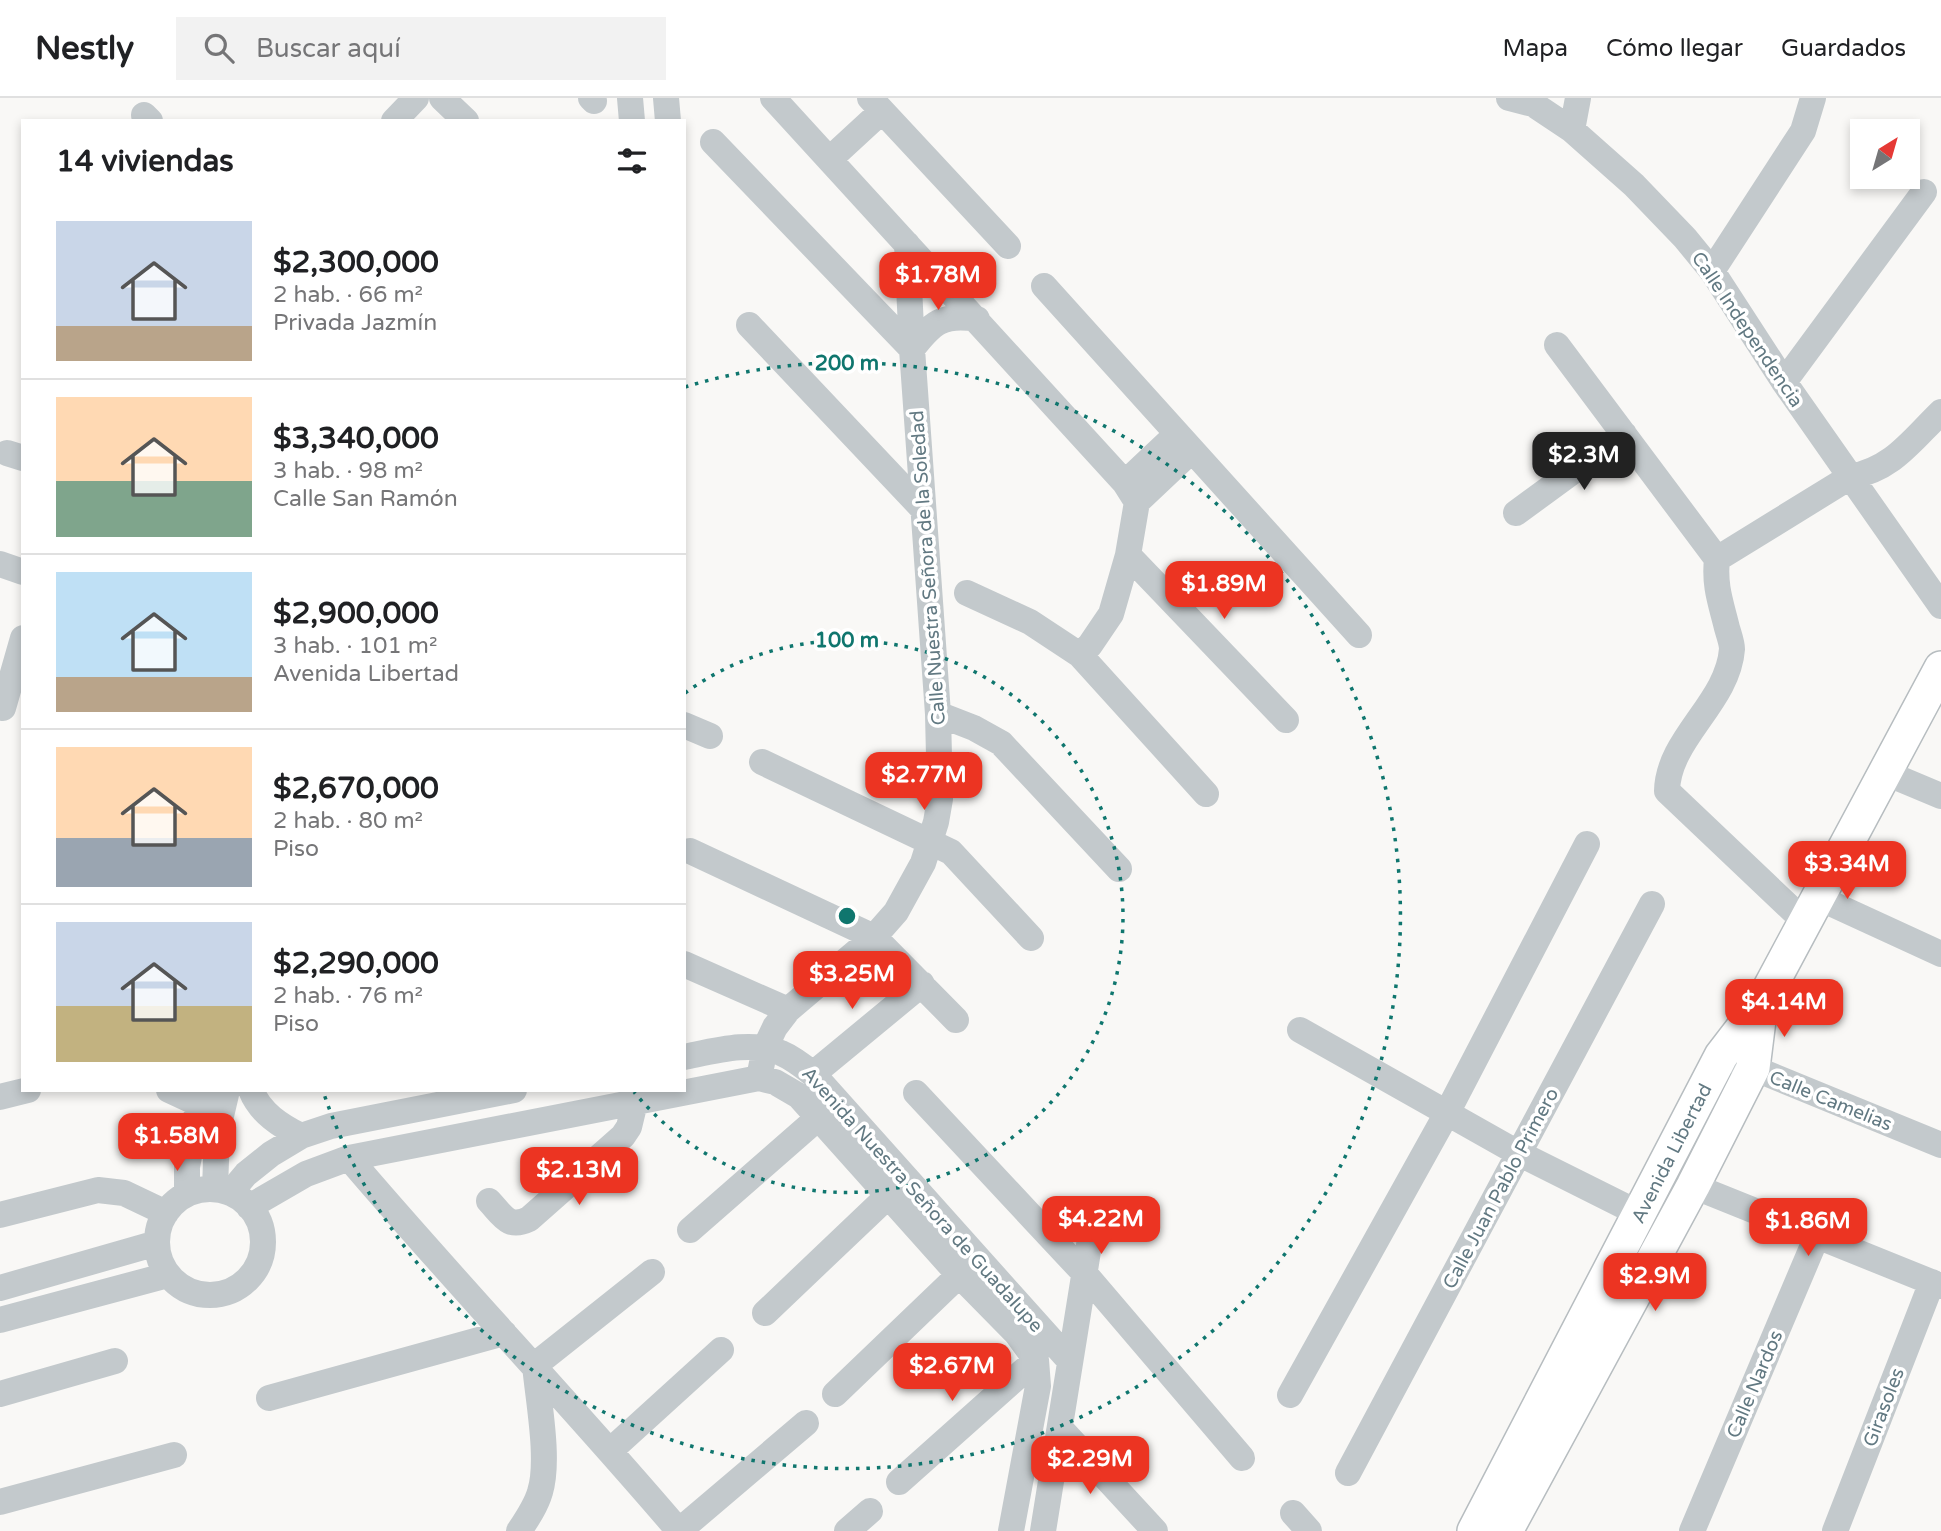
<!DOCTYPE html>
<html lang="es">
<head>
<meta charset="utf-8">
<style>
	body { margin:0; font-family:"Varela Round",sans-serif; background:#f2f2f2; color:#202124; height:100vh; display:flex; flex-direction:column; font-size:26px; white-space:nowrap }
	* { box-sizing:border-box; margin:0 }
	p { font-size:23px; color:#757577 }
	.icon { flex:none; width:38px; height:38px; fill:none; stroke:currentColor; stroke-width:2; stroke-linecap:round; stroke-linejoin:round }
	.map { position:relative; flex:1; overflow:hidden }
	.drawer { position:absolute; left:21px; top:21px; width:665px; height:973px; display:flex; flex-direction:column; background:#fff; border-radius:0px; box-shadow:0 4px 10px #0003 }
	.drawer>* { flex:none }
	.needle { width:46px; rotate:37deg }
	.controls { position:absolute; left:1850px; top:21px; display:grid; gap:14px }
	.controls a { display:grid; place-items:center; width:70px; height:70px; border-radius:0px; background:#fff; box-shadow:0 4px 10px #0003; font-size:35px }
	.price { position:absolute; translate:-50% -60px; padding:0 16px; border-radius:14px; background:#ec3422; color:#fff; font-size:23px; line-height:46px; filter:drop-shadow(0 2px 4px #0008) }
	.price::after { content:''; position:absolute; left:50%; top:42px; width:21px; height:16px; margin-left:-10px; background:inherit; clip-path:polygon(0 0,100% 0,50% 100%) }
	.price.selected { background:#222; color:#fff }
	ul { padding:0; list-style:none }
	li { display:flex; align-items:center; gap:21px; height:175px; padding:0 35px }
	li+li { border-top:2px solid #e0e0e0 }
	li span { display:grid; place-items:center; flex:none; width:196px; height:140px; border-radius:0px; color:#555 }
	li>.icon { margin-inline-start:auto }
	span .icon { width:84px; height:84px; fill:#fffc; stroke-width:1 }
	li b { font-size:30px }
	h2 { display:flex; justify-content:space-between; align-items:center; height:84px; padding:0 35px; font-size:30px }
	header { display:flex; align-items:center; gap:42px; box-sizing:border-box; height:98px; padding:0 35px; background:#fff; border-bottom:2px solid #e0e0e0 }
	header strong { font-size:33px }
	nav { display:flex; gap:38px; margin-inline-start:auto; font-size:24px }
	.search { width:490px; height:63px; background:#f2f2f2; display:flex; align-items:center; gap:18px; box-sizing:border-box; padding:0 24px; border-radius:0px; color:#757577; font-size:26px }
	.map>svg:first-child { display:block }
</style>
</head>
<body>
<header>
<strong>Nestly</strong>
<div class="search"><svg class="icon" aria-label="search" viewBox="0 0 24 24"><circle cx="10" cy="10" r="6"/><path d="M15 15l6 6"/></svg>Buscar aquí</div>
<nav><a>Mapa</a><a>Cómo llegar</a><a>Guardados</a></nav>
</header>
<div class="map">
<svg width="1941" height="1433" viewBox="0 0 1941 1433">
	<rect width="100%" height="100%" fill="#f9f8f6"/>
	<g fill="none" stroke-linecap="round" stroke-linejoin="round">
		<defs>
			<path id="major" d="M1474,1433l247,-475 40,-52 180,-336
				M1506,1433l187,-345 60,-118 8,-64"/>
		</defs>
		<!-- major casing -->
		<use href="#major" stroke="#b7bdc0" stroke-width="36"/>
		<!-- minor -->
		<path stroke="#c3c9cc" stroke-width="26" d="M442,0l24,23
			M591,0l3,3
			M630,0l2,23
			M666,0l2,23
			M773,0l352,385 12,19
			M870,0l138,148
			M1509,0l24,6 39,26 62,55 51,53 27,33 72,111 157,224
			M144,17l6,6
			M394,23l22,-23
			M1572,32l6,-32
			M713,44l199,207c20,-26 31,-36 65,-30
			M831,60l51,-47
			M1712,173l91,-140 10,-33
			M1044,188l315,349
			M749,227l174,184
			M1557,247l160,214
			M1784,284l140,-190
			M7,355l16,5
			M1125,385l52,-49
			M1516,415l108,-79
			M1128,457l158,165
			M1717,461c-3,27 4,44 10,69 2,7 5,15 5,21 -4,54 -64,89 -65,142l137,130
			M1717,461l133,-82c43,-8 61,-36 91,-65
			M0,466l23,8
			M967,495l63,29 50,33 126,139
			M1080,557l10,-10 21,-31 17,-59 9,-53 54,-51
			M3,610l20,-70
			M938,616l36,14 27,15 118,126
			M684,627l26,11
			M762,664l189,90 80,86
			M1886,675l55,23
			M690,753l184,86 82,83
			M1817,799l124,57
			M684,866l104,46
			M1300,932l218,123 122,61
			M684,959c30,-6 68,-17 97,-4 12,5 22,13 32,21l257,287
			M1736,963l205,84
			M813,976l109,-90
			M759,980l6,-30 10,-21 13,-17 86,-73 22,-25 27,-49 13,-41 4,-23 -2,-85 -26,-365 -5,-105
			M169,992l28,13
			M251,992c9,23 30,36 50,46
			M916,995l169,181 157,184
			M0,999l28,-7
			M349,1060c108,127 223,247 330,373
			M1693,1088l248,100
			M215,1091l2,-56 10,-43
			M157 1144a53 53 0 1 1 106 0a53 53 0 1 1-106 0Z
			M230,1095l16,-19 25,-20 30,-18 30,-10 183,-36
			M187,1096v-27l14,-77
			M489,1103c14,15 19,28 40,18l94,-83 6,-9 6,-25
			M249,1109l57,-33 43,-16 410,-80 16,4 24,14 160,179 58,59 19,26 2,26 -27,145
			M0,1117l98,-25 26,3 42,20
			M690,1132l128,-112
			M0,1190l157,-45
			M765,1215l123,-117
			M0,1222l168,-45
			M0,1296l115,-33
			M835,1296l124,-119
			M1290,1297l157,-282 140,-269
			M269,1300l235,-65
			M1060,1330l95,103
			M611,1352l110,-100
			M1348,1375l304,-569
			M899,1384l137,-122
			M0,1404l174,-47
			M1293,1415l16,18
			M519,1433c8,-12 17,-25 21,-39 10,-32 -2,-93 -5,-127l117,-93
			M679,1433l127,-108
			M847,1433l23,-20
			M1043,1433l51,-317
			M1692,1433l125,-295
			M1835,1433l97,-249"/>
		<!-- major -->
		<use href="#major" stroke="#fff" stroke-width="33"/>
	</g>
	<!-- distance rings -->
	<g fill="none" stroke="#0f766e" stroke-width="3.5" stroke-dasharray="3.5 7">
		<path d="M685 595A276 276 0 1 1 634 994"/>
		<path d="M685 289A553 553 0 1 1 323 993"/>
	</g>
	<g text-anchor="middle" stroke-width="7" stroke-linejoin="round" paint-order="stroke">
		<!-- street labels -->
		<g font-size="19" fill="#627982" stroke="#fff">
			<text transform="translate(1748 231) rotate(56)" y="7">Calle Independencia</text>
			<text transform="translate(927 470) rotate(-94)" y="7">Calle Nuestra Señora de la Soledad</text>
			<text transform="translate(1831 1002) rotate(22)" y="7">Calle Camelias</text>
			<text transform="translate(1671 1055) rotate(-63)" y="7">Avenida Libertad</text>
			<text transform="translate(1500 1090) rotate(-62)" y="7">Calle Juan Pablo Primero</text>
			<text transform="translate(923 1101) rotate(48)" y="7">Avenida Nuestra Señora de Guadalupe</text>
			<text transform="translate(1754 1286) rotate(-67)" y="7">Calle Nardos</text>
			<text transform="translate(1883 1309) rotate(-69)" y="7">Girasoles</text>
		</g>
	</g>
	<circle cx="847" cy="818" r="10" fill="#0f766e" stroke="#fff" stroke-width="3.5"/>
	<g font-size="21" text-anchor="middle" font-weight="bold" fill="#0f766e" stroke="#fff" stroke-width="7" stroke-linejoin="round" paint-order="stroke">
		<text x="847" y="272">200 m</text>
		<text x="847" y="549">100 m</text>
	</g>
</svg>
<div class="controls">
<a><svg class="needle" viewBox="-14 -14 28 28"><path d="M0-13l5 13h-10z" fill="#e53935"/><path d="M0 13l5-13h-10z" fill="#757577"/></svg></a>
</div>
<b class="price" style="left:938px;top:214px">$1.78M</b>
<b class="price selected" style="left:1584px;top:394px">$2.3M</b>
<b class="price" style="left:1224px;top:523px">$1.89M</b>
<b class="price" style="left:924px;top:714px">$2.77M</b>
<b class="price" style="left:1847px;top:803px">$3.34M</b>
<b class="price" style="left:852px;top:913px">$3.25M</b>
<b class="price" style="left:1784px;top:941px">$4.14M</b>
<b class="price" style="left:177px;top:1075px">$1.58M</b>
<b class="price" style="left:579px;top:1109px">$2.13M</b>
<b class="price" style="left:1101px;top:1158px">$4.22M</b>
<b class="price" style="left:1808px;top:1160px">$1.86M</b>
<b class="price" style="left:1655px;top:1215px">$2.9M</b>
<b class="price" style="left:952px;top:1305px">$2.67M</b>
<b class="price" style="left:1090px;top:1398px">$2.29M</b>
<section class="drawer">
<h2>14 viviendas<svg class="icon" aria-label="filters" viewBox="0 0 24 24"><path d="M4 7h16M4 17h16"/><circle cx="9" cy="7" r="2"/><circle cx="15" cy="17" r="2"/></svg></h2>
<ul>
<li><span style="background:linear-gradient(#c9d6e8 75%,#b9a48a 0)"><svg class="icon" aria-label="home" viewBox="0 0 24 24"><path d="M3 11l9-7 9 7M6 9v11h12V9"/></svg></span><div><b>$2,300,000</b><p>2 hab. · 66 m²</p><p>Privada Jazmín</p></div></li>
<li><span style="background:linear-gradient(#ffd9b3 60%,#7fa58c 0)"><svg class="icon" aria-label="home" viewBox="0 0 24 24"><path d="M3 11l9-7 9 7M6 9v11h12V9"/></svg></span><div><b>$3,340,000</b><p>3 hab. · 98 m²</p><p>Calle San Ramón</p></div></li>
<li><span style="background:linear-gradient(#bfe0f5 75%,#b9a48a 0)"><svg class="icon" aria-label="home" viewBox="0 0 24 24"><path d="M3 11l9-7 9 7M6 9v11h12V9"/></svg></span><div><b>$2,900,000</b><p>3 hab. · 101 m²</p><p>Avenida Libertad</p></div></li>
<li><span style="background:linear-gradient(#ffd9b3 65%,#9aa5b1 0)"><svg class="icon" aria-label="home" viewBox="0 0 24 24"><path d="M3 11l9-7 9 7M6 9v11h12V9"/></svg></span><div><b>$2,670,000</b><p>2 hab. · 80 m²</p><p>Piso</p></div></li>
<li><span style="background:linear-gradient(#c9d6e8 60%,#c2b280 0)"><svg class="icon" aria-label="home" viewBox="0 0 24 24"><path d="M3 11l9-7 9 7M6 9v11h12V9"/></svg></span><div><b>$2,290,000</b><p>2 hab. · 76 m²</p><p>Piso</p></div></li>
</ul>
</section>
</div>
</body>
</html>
